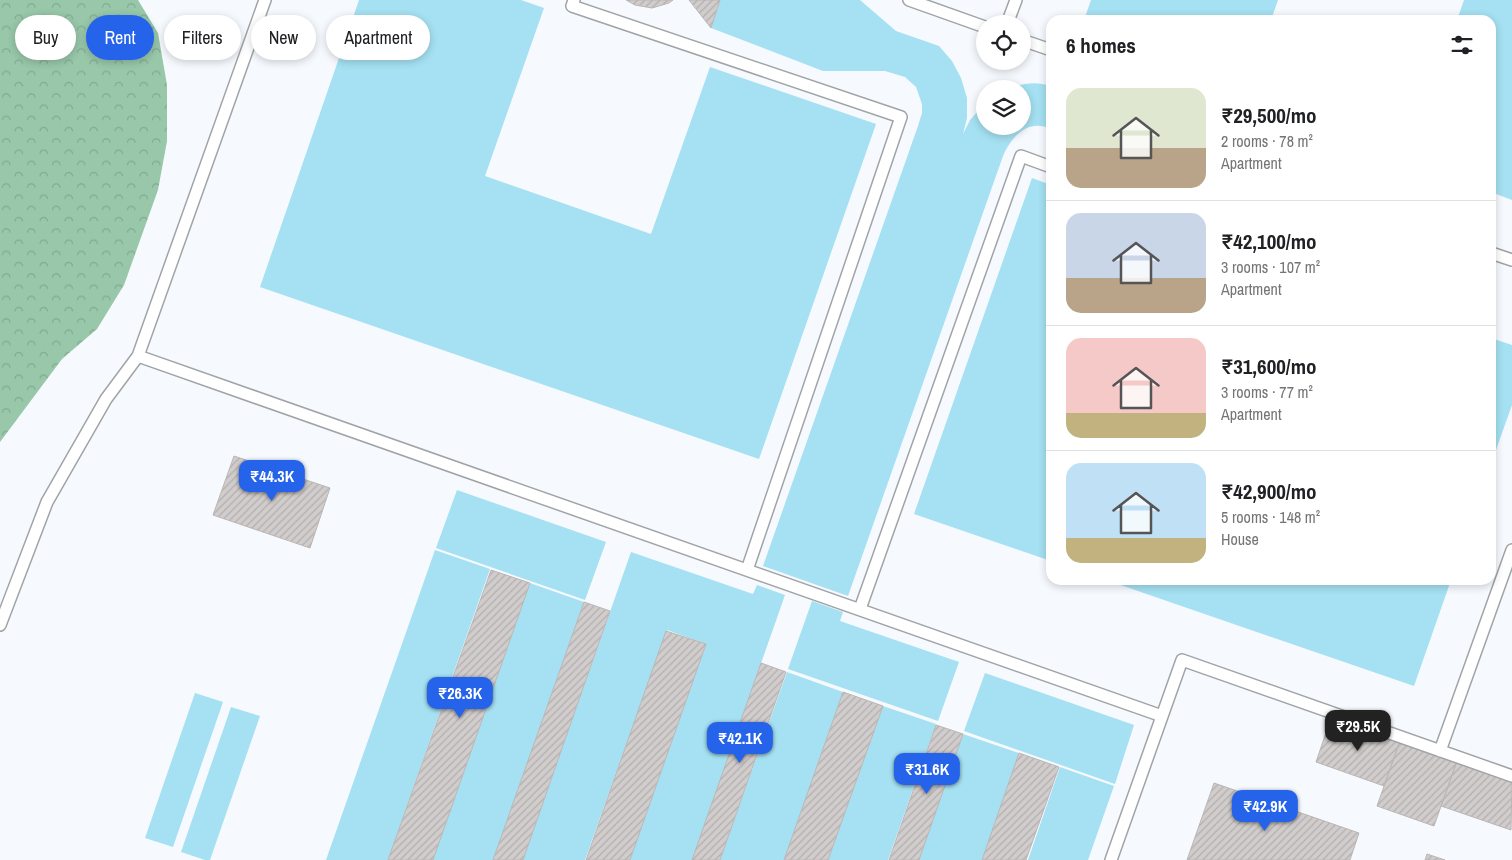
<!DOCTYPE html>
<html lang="en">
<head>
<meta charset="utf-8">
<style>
	body { margin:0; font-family:"Archivo Narrow",sans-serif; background:#f2f2f2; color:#202124; height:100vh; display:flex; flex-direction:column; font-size:19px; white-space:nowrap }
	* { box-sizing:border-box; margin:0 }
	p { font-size:16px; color:#757577 }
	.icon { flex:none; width:28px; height:28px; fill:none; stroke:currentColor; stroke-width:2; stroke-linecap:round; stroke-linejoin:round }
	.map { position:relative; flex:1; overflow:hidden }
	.panel { position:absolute; left:1046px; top:15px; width:450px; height:570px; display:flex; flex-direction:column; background:#fff; border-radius:15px; box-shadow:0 2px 8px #0003 }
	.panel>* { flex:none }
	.top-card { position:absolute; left:15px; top:15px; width:475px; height:45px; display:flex; gap:10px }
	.fabs { position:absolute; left:976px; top:15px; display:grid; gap:10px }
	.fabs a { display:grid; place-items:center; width:55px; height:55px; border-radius:50%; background:#fff; box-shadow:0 2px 8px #0003; font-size:25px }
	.price { position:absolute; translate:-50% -42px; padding:0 11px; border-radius:10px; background:#2563eb; color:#fff; font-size:16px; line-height:32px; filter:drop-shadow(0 1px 2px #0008) }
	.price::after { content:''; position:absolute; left:50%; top:30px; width:15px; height:11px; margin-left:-8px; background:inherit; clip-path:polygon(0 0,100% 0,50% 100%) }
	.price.active { background:#222; color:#fff }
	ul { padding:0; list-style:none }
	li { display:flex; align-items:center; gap:15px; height:125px; padding:0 20px }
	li+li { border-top:1px solid #e0e0e0 }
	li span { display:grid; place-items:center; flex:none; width:140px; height:100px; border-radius:15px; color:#555 }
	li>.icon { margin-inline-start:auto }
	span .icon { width:60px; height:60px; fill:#fffc; stroke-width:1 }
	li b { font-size:21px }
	h2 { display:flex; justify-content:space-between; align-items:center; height:60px; padding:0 20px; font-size:21px }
	.tag { padding:0 18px; border-radius:22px; background:#fff; box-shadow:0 2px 8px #0003; font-size:18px; line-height:45px }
	.tag.active { background:#2563eb; color:#fff }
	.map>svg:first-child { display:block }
</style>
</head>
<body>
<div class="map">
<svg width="1512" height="860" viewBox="0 0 1512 860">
	<defs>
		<pattern id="forest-crowns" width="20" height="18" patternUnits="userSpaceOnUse" patternTransform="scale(1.25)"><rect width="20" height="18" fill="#98c7a9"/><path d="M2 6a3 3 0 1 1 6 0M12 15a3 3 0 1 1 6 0" fill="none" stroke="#82aa91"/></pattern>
		<pattern id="building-hatch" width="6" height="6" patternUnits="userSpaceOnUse" patternTransform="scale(1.25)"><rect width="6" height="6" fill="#d1cdcc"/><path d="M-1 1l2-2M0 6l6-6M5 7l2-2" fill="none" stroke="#b2afae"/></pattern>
	</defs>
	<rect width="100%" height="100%" fill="#f6f9fd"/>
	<!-- forest -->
	<path fill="url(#forest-crowns)" d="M0,0h138l20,33 9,52v56l-9,49 -34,95 -27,44 -35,30 -62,83z"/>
	<!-- water -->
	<path fill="#a5e1f2" d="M359,0h162l23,8 -59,168 166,58 59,-167 166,57 -117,335 -499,-172z
		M720,0h140l36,31 43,15 13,15 9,17 6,20v20l-4,16 7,-14 15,-17v23h37v-37h-14c15,-6 28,-8 43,-3v43c-23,-11 -40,8 -48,27l-155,440 -85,-30 155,-440 4,-13v-9l-6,-17 -11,-10 -20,-6h-62l-112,-43z
		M1091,0h187l-7,20h-187z
		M1464,0h48v200l-21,-8v-172h-34z
		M1032,178l19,7v376l-137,-47z
		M1491,338l21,7v60l-21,59z
		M457,490l149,52 -21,58 -149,-52z
		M435,550l55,19 -102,291h-62z
		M631,552l122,42 4,-9 28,10 -93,265h-62l76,-216 -39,-14 -82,230h-62z
		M1106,580h345l-37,106z
		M530,583l54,19 -91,258h-60z
		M812,601l31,11 -3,9 119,41 -21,59 -150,-52z
		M787,672l56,20 -59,168h-64z
		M985,673l149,52 -19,59 -151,-53z
		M195,693l28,9 -50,145 -28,-9z
		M883,706l53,18 -48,136h-60z
		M231,707l29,9 -50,144h-5l-24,-8z
		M963,734l56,19 -37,107h-63z
		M1060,767l54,19 -26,74h-60z"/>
	<!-- building -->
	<path fill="url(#building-hatch)" stroke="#bbb6b5" d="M626,0h47l-4,3 -17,5 -17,-3z
		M689,0h31l-9,28z
		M234,456l96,32 -20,60 -97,-33z
		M491,570l39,13 -97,277h-45z
		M584,602l26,9 -87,249h-30z
		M666,631l40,13 -76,216h-44z
		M761,663l25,9 -66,188h-28z
		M843,692l40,14 -55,154h-44z
		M1331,718l69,23 -16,45 -68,-24z
		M936,725l27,9 -44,126h-30z
		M1400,741l57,20 -23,65 -57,-20z
		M1019,753l40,14 -33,93h-44z
		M1457,761l55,19 -1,50 -70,-24z
		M1214,783l145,50 -9,27h-163z
		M1427,854l18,6h-20z"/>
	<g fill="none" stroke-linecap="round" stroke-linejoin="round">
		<defs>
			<path id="service" d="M574,0l-2,6 329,111 -154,453
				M909,0l76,27
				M1007,24l9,-24
				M1022,40l29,10
				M1491,253l21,7
				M138,356l1024,360
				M860,609l161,-453 30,11
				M0,625l47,-123 59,-103 32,-43 127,-356
				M1440,751l72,-201
				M1111,860l71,-200 330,116"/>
		</defs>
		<!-- service casing -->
		<use href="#service" stroke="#a1a4a7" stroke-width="14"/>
		<!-- service -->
		<use href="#service" stroke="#fff" stroke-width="11"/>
	</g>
</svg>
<div class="fabs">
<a><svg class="icon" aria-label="locate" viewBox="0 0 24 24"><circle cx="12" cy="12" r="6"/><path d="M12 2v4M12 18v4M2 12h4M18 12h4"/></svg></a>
<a><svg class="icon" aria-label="layers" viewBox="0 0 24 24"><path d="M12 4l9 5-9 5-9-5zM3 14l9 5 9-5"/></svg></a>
</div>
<b class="price" style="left:272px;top:502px">₹44.3K</b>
<b class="price" style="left:460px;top:719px">₹26.3K</b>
<b class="price active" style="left:1358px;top:752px">₹29.5K</b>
<b class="price" style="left:740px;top:764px">₹42.1K</b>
<b class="price" style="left:927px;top:795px">₹31.6K</b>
<b class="price" style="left:1265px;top:832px">₹42.9K</b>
<div class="top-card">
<a class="tag">Buy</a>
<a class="tag active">Rent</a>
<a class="tag">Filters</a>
<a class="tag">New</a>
<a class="tag">Apartment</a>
</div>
<section class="panel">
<h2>6 homes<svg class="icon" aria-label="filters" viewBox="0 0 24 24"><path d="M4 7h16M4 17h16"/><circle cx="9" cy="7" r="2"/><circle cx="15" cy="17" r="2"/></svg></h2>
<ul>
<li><span style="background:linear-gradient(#dfe7d0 60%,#b9a48a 0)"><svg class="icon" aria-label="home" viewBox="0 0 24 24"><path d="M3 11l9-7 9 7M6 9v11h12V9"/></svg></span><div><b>₹29,500/mo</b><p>2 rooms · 78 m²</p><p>Apartment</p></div></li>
<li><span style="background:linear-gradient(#c9d6e8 65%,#b9a48a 0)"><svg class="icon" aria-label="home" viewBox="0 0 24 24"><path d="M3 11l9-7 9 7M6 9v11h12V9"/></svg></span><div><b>₹42,100/mo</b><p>3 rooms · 107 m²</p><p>Apartment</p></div></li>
<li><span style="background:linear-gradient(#f6c9c9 75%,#c2b280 0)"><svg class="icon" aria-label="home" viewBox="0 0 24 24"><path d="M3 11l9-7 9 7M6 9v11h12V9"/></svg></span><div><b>₹31,600/mo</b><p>3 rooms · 77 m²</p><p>Apartment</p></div></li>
<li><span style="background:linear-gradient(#bfe0f5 75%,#c2b280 0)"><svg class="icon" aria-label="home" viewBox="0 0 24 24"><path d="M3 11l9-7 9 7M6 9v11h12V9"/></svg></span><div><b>₹42,900/mo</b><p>5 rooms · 148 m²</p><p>House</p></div></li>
</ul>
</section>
</div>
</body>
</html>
